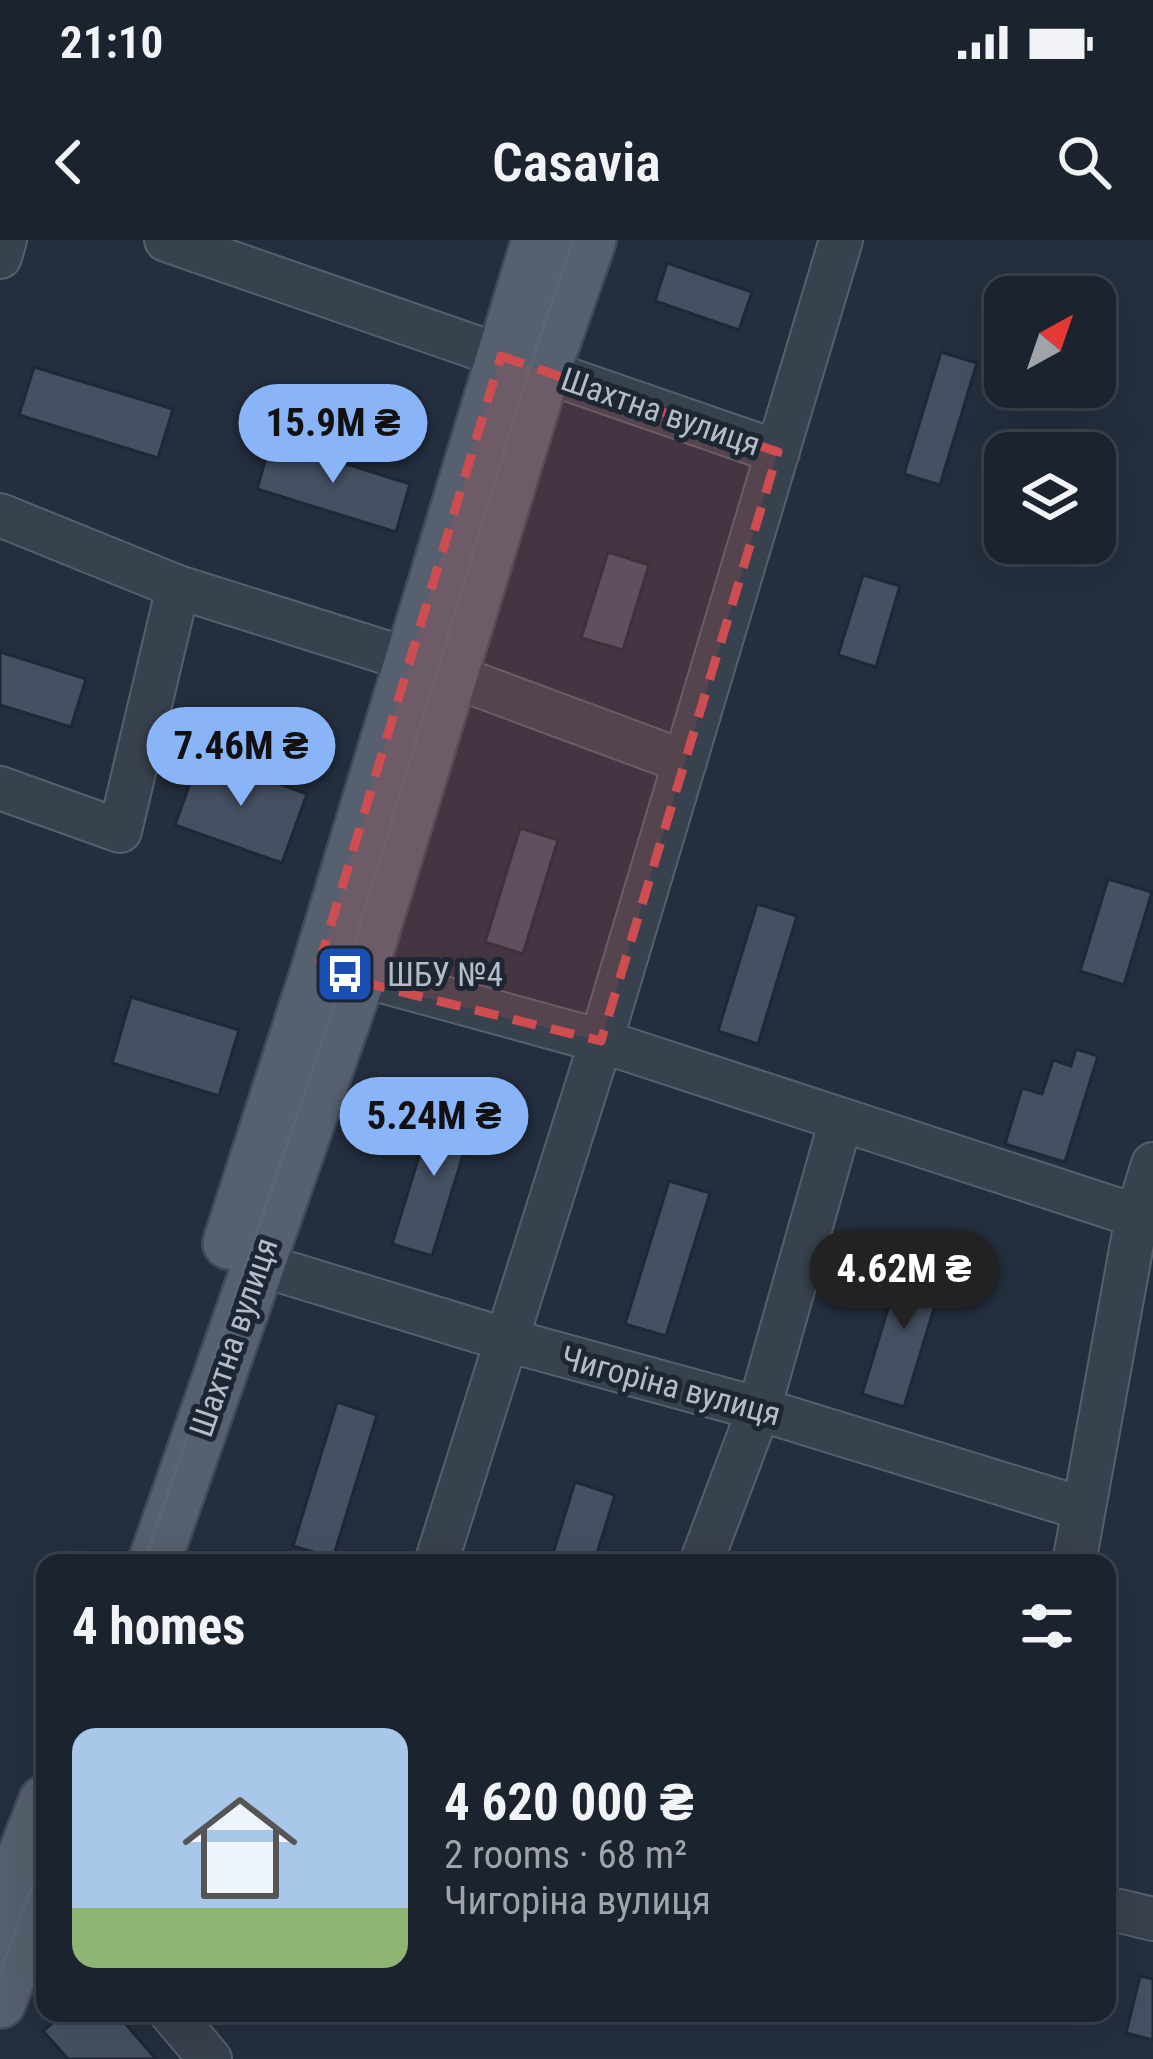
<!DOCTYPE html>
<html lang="en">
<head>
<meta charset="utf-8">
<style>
	body { margin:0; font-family:"Roboto Condensed",sans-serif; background:#242b36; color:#f1f3f6; height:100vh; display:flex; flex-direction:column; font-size:45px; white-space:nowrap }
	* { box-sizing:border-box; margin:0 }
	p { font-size:39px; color:#a0a4aa }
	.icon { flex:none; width:66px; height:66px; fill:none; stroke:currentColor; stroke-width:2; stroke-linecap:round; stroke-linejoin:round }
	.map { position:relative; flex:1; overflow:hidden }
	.details { position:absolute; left:36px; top:1314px; width:1080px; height:468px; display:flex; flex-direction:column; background:#1b232e; border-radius:24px; box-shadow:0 12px 48px #0002,0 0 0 3px #39404a }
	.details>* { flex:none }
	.needle { width:78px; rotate:40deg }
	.fabs { position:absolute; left:984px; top:36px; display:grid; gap:24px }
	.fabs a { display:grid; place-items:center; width:132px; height:132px; border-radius:24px; background:#1b232e; box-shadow:0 12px 48px #0002,0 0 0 3px #39404a; font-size:60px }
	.price { position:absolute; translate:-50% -102px; padding:0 27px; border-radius:42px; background:#8ab4f8; color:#111; font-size:39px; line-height:78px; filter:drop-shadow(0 3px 6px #0008) }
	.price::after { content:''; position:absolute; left:50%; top:72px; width:36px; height:27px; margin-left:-18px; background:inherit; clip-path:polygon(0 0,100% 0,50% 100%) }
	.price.active { background:#222; color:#fff }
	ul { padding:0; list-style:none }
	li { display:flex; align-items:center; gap:36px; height:300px; padding:0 36px }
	li span { display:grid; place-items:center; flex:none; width:336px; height:240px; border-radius:24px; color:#555 }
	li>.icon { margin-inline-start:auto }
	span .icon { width:144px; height:144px; fill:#fffc; stroke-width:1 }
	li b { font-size:51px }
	h2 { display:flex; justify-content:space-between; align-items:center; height:144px; padding:0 36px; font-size:51px }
	.status { display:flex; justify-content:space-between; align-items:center; height:84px; padding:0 60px; background:#1b232e; direction:ltr }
	.status svg { height:33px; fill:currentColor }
	header { display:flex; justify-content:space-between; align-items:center; height:156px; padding:0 36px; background:#1b232e; font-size:54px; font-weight:600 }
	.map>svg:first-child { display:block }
</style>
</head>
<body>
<div class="status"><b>21:10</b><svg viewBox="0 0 49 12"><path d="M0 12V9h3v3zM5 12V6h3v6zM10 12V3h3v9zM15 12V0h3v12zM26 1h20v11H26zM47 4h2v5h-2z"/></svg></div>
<header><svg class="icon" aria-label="back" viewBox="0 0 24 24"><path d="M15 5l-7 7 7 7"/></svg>Casavia<svg class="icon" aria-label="search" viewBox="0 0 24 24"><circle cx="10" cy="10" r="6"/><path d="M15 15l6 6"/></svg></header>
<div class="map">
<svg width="1153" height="1819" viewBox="0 0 1153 1819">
	<rect width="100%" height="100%" fill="#242f3e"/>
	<!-- building -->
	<path fill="#455162" stroke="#1f2835" stroke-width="3" d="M667,23l85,29 -13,38 -84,-29z
		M941,112l36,11 -37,122 -36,-11z
		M34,127l139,42 -15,49 -139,-43z
		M271,200l139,44 -14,48 -139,-43z
		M608,312l41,13 -26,85 -42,-12z
		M863,335l37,11 -24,81 -38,-12z
		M0,412l86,27 -15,48 -71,-22z
		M200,515l107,39 -25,69 -107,-38z
		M520,588l38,12 -35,114 -38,-12z
		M1108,639l44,13 -28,93 -44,-14z
		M757,664l40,12 -39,128 -40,-13z
		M131,757l108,33 -20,66 -107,-33z
		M1076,809l22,7 -33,106 -60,-18 17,-56 20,6 11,-34 18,6z
		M436,861l40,12 -44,143 -40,-12z
		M669,941l41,12 -44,143 -41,-12z
		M904,1016l42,13 -42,138 -42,-13z
		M337,1162l40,13 -44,143 -40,-12z
		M575,1242l40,13 -21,68h-44z
		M1140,1736l13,3v61l-27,-7z
		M64,1773h52l40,46h-88l-25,-28z"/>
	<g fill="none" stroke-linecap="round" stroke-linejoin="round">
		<defs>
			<path id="minor" d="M166,0l612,212
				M0,17l5,-17
				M0,275l178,72 232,73 275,102
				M0,548l120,43 58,-244
				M330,732l30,3 241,66 536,175
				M258,1024l249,76 252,69 325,100
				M436,1323l165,-522 240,-801
				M701,1323l58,-154 82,-289
				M1074,1323l63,-347 16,-52
				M1107,1668l46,11
				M171,1773l39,46"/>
			<path id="major" d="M229,1003l88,-272 221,-731
				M154,1323l206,-588 184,-604 46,-131
				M2,1672l43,-111
				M0,1762l45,-123"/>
		</defs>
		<!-- minor casing -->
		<use href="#minor" stroke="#565f6c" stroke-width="46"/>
		<!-- major casing -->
		<use href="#major" stroke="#414a57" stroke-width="56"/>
		<!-- minor -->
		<use href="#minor" stroke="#38414e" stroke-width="42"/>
		<!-- major -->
		<use href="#major" stroke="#56606e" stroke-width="51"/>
		<!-- tram -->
		<path stroke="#5a6575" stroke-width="3" d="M144,1323l201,-589 185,-608 43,-126
			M0,1732l45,-120"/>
	</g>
	<!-- marked area -->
	<path fill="#ce4d50" fill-opacity="0.2" stroke="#ce4d50" stroke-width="9" stroke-dasharray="24 15" stroke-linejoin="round" d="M501,116l277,96 -177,589 -284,-70z"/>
	<!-- icons -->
	<defs>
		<symbol id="bus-square" viewBox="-11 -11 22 22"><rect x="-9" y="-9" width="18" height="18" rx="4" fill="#1a4fb4" stroke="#1d2633"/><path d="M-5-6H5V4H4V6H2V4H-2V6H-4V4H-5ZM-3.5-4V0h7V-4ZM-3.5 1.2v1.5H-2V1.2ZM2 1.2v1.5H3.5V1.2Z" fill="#fff"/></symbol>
	</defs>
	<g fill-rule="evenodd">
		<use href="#bus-square" x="312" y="701" width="66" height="66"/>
	</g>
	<g text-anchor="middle" stroke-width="10" stroke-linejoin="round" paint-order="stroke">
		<!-- street labels -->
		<g font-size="33" fill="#b4bcc9" stroke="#1d2633">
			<text transform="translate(661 171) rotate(19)" y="12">Шахтна вулиця</text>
			<text transform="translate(233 1097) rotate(-71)" y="12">Шахтна вулиця</text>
			<text transform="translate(671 1145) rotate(15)" y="12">Чигоріна вулиця</text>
		</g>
		<!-- poi labels -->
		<g font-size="33" fill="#b4bcc9" stroke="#1d2633" text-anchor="start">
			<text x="387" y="746">ШБУ №4</text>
		</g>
	</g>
</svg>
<div class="fabs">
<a><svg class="needle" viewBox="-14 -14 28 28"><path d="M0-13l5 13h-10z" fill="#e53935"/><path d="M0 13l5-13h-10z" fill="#a0a4aa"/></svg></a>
<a><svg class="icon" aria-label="layers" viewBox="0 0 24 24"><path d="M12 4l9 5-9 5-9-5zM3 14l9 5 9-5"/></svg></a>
</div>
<b class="price" style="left:333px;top:246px">15.9M ₴</b>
<b class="price" style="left:241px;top:569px">7.46M ₴</b>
<b class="price" style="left:434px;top:939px">5.24M ₴</b>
<b class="price active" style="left:904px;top:1092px">4.62M ₴</b>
<section class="details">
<h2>4 homes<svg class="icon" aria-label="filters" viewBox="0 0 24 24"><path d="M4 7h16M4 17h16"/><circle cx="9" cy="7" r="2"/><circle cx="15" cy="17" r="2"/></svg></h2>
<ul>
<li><span style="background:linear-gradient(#a9c7e8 75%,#8fb573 0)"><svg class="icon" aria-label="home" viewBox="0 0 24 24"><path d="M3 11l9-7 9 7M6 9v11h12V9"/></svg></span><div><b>4 620 000 ₴</b><p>2 rooms · 68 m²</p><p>Чигоріна вулиця</p></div></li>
</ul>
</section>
</div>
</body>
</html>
